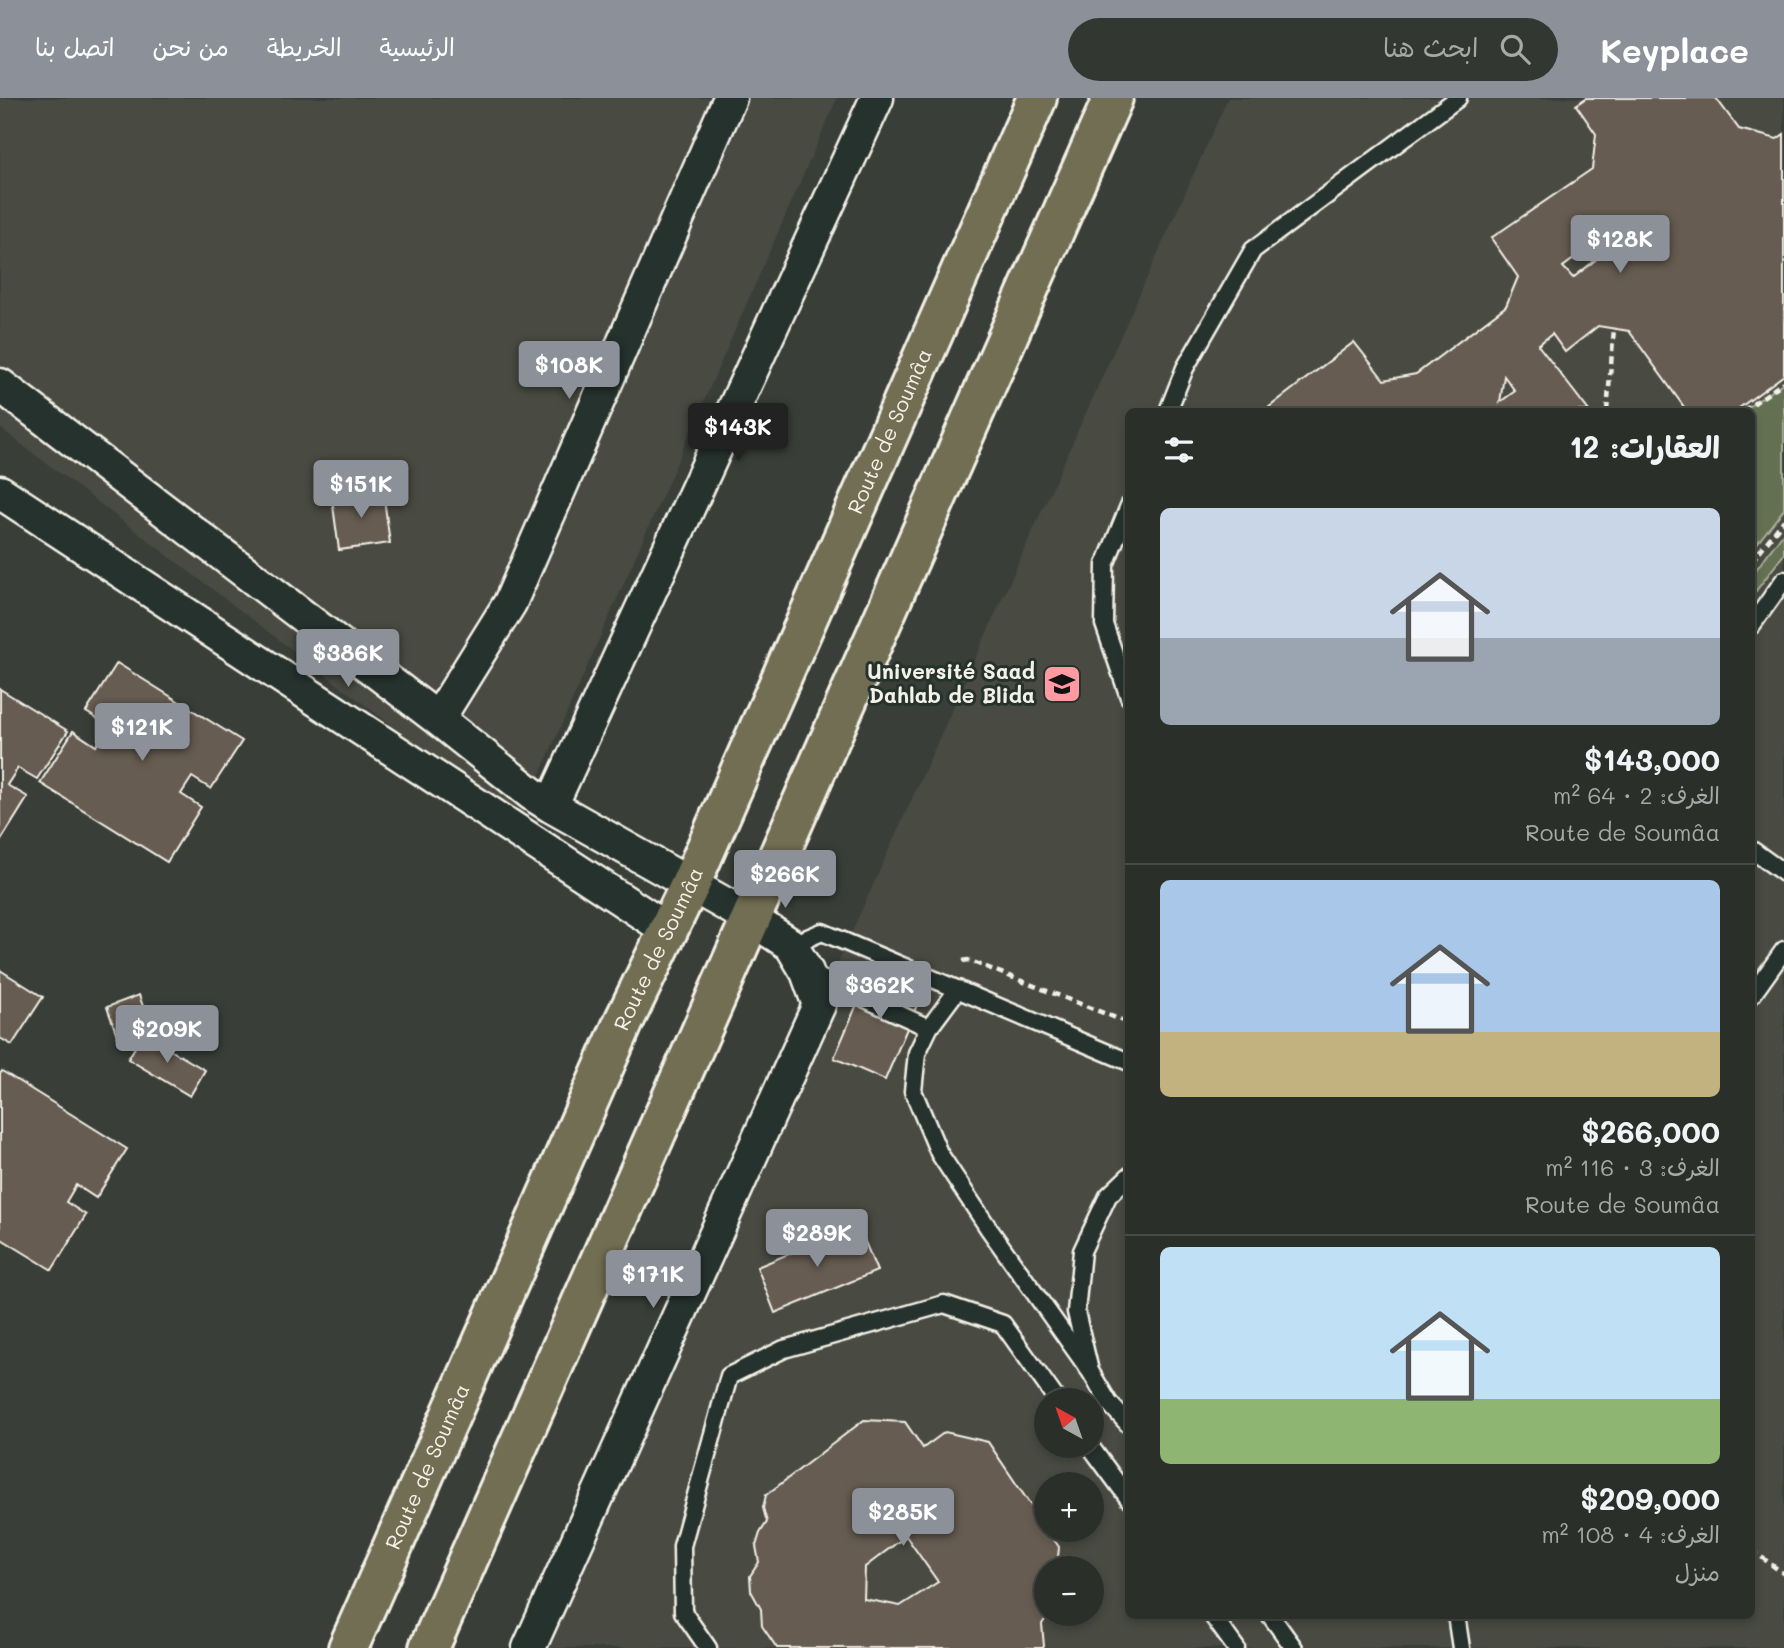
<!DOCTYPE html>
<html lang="ar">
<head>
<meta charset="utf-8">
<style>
	body { margin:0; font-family:Mali,"Playpen Sans Arabic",sans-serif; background:#333732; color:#f1f3f6; direction:rtl; height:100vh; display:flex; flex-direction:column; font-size:26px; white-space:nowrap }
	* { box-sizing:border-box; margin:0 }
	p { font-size:23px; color:#a6a9a8 }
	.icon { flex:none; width:38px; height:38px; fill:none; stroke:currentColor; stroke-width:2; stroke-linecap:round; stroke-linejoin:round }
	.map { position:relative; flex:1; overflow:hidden; direction:ltr }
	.panel { position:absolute; left:1125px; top:310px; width:630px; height:1211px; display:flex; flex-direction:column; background:#2b2f2a; border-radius:10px; box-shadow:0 4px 10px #0003,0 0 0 2px #474a47; direction:rtl }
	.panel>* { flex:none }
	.needle { width:46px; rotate:320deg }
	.fabs { position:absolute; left:1034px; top:1290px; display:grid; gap:14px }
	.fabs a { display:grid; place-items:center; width:70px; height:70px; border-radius:50%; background:#2b2f2a; box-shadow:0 4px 10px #0003,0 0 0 2px #474a47; font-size:35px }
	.price { position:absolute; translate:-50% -60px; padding:0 16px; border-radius:7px; background:#8c9099; color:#fff; font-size:23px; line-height:46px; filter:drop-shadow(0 2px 4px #0008) }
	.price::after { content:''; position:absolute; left:50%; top:42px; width:21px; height:16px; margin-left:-10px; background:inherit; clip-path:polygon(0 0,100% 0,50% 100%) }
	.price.selected { background:#222; color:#fff }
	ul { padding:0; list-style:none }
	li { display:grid; align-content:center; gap:14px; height:371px; padding:0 35px }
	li+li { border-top:2px solid #474a47 }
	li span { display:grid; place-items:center; height:217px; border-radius:10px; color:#555 }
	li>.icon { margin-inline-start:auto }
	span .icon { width:126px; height:126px; fill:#fffc; stroke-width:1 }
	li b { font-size:30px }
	h2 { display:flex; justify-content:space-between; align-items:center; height:84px; padding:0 35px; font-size:30px }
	header { display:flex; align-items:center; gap:42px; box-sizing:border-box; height:98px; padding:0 35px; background:#8c9099; color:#fff }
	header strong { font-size:33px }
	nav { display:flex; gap:38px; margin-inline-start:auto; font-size:24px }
	.search { width:490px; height:63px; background:#333732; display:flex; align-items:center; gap:18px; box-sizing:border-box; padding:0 24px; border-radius:38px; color:#a6a9a8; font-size:26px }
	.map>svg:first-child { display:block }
</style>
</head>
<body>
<header>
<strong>Keyplace</strong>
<div class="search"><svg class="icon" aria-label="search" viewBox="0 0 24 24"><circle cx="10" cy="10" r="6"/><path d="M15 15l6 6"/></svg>ابحث هنا</div>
<nav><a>الرئيسية</a><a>الخريطة</a><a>من نحن</a><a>اتصل بنا</a></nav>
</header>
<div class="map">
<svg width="1784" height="1550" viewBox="0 0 1784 1550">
	<rect width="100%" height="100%" fill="#393f38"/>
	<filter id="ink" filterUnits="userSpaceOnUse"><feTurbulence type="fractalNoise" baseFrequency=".0143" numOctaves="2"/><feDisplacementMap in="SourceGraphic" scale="14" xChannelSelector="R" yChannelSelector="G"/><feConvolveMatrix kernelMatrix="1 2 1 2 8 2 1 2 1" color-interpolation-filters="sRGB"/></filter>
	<g filter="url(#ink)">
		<!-- built -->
		<path fill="#494b43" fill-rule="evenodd" d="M0,0h837l-316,719 -90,-62 -431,-327z
			M1228,0h556v1550h-1255zM1129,313h623v1204h-623zM1046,1302h46v46h-46zM1046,1386h46v46h-46zM1046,1470h46v46h-46z"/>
		<!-- green -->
		<path fill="#637051" stroke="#acb09c" stroke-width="2" d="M1784,284v127l-32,41v-57l3,-3 -3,-4v-75h-9z
			M1784,434v22l-32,42v-21z"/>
		<!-- building -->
		<path fill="#665c51" stroke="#f4f1e8" stroke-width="2" fill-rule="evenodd" d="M1586,0h130l23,31 38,10 7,-5v241l-49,36h-48l-58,-80 -31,-5 -33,26 -13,-18 -14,11 51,66h-325l90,-69 30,38 32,-6 90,-68 12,-29 -27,-39 101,-69 4,-35 -20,-29zM1591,148l8,11 -26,21 -10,-11zM1504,278l11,15 -15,11z
			M383,393l7,52 -51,7 -7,-52z
			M117,565l125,78 -31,48 -19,-12 -11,17 20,13 -34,55 -127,-79 33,-52 23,15 13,-20 -23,-14z
			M0,591l68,42 -31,48 -19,-11 -11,17 21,12 -28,45z
			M875,864l51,22 -41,96 -51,-22z
			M0,872l43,27 -31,48 -12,-7z
			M139,897l12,34 -32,12 -12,-34z
			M143,936l62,36 -15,26 -62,-37z
			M2,973l125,78 -31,49 -20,-13 -10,17 20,13 -34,55 -52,-32v-164z
			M858,1127l19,46 -102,42 -18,-46z
			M864,1322l41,2 18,26 22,-16 43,10 71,105 -2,21h-11v46h3l-7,10 2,22 -1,2h-266l-15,-22 -1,-17 -10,-18 -1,-15 9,-14 -3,-16 4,-13 7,-11 -4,-14 3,-13zM906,1438l32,46 -38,24 -36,-7 1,-32z"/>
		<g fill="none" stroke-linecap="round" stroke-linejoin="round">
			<defs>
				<path id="lane" d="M1168,313l17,-43 68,-118 205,-152
					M1129,408l-24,59 -1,59 25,73
					M1752,527l32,-45
					M1752,752l32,23
					M791,847l31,-13 307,130
					M807,874l122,56
					M958,891l-29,39 -12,25 -4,38 26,62 50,76 101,142
					M1752,897l32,-45
					M1129,1078l-21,20 -26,55 -6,61 14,59 19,32 20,22
					M1090,1348l39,53
					M1212,1517l24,33
					M1270,1517l24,33
					M1456,1517l5,33
					M708,1550l-25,-36 -1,-66 47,-170 55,-27 160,-45 59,20 54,76"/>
				<path id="street" d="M0,287l438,334 94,75 19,12 199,112 41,27 16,27 12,33 -290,643
					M0,394l668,438
					M438,621l72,-116 220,-505
					M551,708l326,-708"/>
				<g id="highway">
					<path id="s1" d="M348,1550l276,-627 66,-136 347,-787"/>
					<path d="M429,1550l684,-1550"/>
				</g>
			</defs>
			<!-- lane casing -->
			<use href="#lane" stroke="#f4f1e8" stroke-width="21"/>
			<!-- street casing -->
			<use href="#street" stroke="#f4f1e8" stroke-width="37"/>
			<!-- highway casing -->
			<use href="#highway" stroke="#f4f1e8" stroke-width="44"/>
			<!-- path -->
			<path stroke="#f4f1e8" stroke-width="4.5" stroke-dasharray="7 5" stroke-linecap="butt" d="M1607,313l7,-82
				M1743,313l41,-29
				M1752,463l32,-41
				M963,863l5,-1 161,63
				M1752,1452l32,24"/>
			<!-- lane -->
			<use href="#lane" stroke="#26332d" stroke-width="16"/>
			<!-- street -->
			<use href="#street" stroke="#26332d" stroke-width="32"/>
			<!-- highway -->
			<use href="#highway" stroke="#726e52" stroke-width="38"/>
		</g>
	</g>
	<!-- icons -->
	<defs>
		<symbol id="university-square" viewBox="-11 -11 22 22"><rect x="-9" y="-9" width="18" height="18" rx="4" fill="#ff9aa2" stroke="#26332d"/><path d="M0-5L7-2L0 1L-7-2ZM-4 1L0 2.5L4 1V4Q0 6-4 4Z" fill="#111"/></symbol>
	</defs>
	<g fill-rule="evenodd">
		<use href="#university-square" x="1040" y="564" width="44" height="44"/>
	</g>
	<g text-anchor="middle" stroke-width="6" stroke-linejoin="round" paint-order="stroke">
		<!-- street labels -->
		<g font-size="21" fill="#f4f1e8" stroke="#26332d">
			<text dy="7" stroke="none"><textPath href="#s1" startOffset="1332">Route de Soumâa</textPath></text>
			<text dy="7" stroke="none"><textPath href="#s1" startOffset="765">Route de Soumâa</textPath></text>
			<text dy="7" stroke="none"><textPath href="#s1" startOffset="198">Route de Soumâa</textPath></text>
		</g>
		<!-- poi labels -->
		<g font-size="21" font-weight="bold" fill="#f4f1e8" stroke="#26332d" text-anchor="end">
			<text x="1035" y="581">Université Saad<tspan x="1035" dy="24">Dahlab de Blida</tspan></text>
		</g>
	</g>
</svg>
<div class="fabs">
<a><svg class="needle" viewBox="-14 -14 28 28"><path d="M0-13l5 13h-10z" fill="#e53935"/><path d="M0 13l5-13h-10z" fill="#a6a9a8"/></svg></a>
<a>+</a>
<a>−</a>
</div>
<b class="price" style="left:1620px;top:177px">$128K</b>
<b class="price" style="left:569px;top:303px">$108K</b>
<b class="price selected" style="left:738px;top:365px">$143K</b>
<b class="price" style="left:361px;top:422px">$151K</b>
<b class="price" style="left:348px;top:591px">$386K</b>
<b class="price" style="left:142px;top:665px">$121K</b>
<b class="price" style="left:785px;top:812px">$266K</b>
<b class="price" style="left:880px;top:923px">$362K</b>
<b class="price" style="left:167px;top:967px">$209K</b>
<b class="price" style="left:817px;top:1171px">$289K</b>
<b class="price" style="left:653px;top:1212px">$171K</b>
<b class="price" style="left:903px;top:1450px">$285K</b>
<section class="panel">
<h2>العقارات: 12<svg class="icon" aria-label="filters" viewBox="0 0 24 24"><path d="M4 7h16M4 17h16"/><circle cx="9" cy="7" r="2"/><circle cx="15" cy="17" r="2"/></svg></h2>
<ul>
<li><span style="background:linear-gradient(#c9d6e8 60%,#9aa5b1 0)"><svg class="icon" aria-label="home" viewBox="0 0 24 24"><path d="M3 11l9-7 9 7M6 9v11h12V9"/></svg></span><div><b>$143,000</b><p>الغرف: 2 · 64 m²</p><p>Route de Soumâa</p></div></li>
<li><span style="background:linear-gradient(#a9c7e8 70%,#c2b280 0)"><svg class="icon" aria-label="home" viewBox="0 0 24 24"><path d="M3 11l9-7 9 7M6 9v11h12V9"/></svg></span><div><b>$266,000</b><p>الغرف: 3 · 116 m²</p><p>Route de Soumâa</p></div></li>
<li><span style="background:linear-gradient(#bfe0f5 70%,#8fb573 0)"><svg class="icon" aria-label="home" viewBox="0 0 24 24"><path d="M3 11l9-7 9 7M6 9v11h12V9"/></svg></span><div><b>$209,000</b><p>الغرف: 4 · 108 m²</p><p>منزل</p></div></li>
</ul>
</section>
</div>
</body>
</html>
